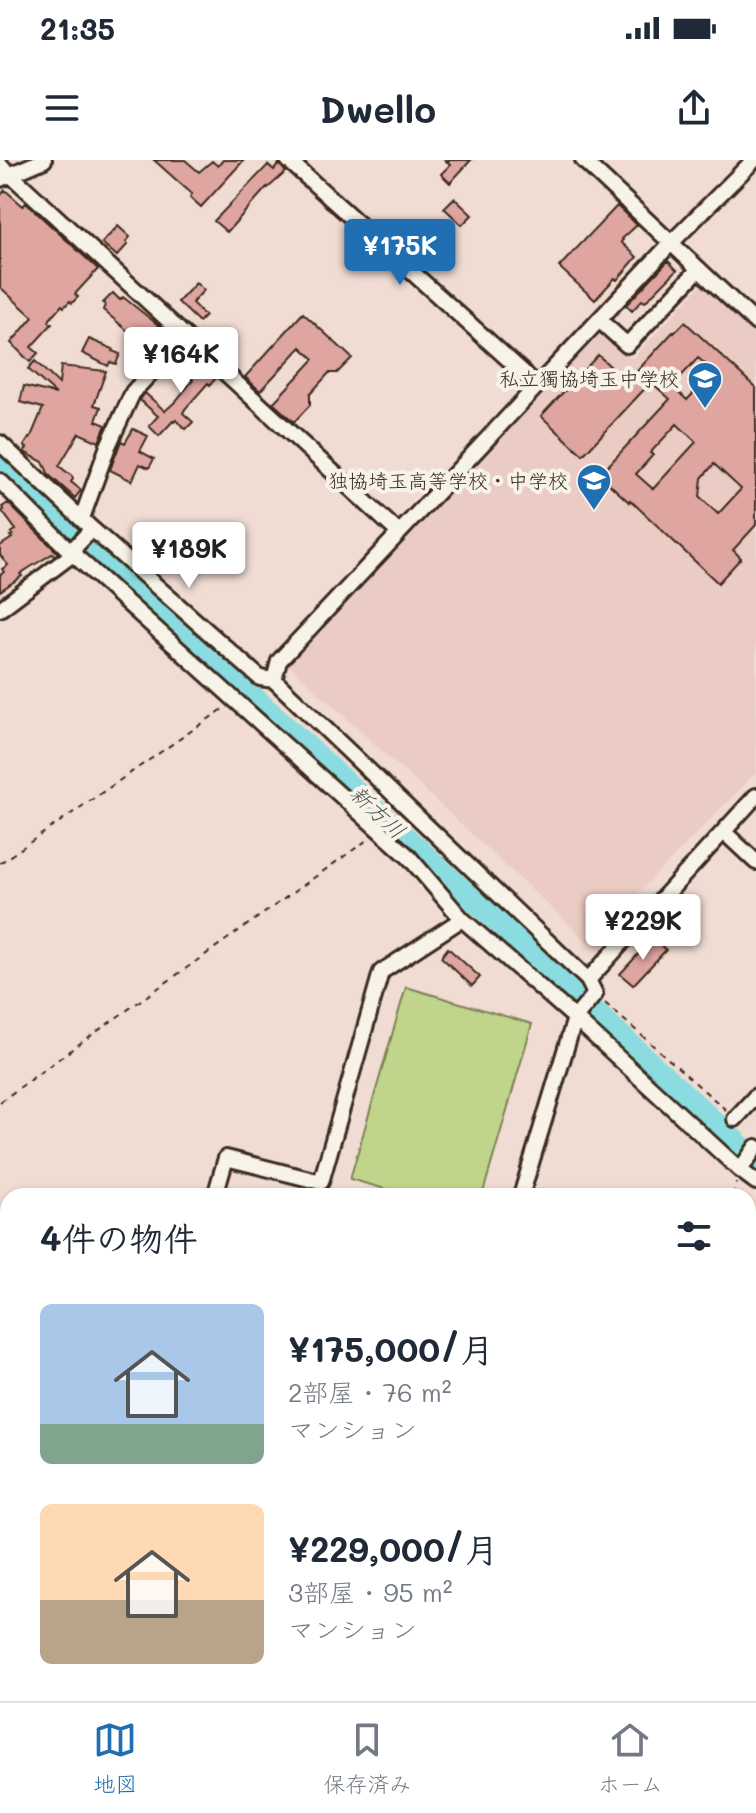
<!DOCTYPE html>
<html lang="ja">
<head>
<meta charset="utf-8">
<style>
	body { margin:0; font-family:Mali,"Klee One",sans-serif; background:#f6f6f7; color:#1f2937; height:100vh; display:flex; flex-direction:column; font-size:30px; white-space:nowrap }
	* { box-sizing:border-box; margin:0 }
	p { font-size:26px; color:#747a83 }
	.icon { flex:none; width:44px; height:44px; fill:none; stroke:currentColor; stroke-width:2; stroke-linecap:round; stroke-linejoin:round }
	.map { position:relative; flex:1; overflow:hidden }
	.side { position:absolute; left:0px; top:1028px; width:756px; height:514px; display:flex; flex-direction:column; background:#fff; border-radius:24px 24px 0 0; box-shadow:0 2px 6px #0004 }
	.side>* { flex:none }
	.price { position:absolute; translate:-50% -68px; padding:0 18px; border-radius:8px; background:#fff; color:#222; font-size:26px; line-height:52px; filter:drop-shadow(0 2px 4px #0008) }
	.price::after { content:''; position:absolute; left:50%; top:48px; width:24px; height:18px; margin-left:-12px; background:inherit; clip-path:polygon(0 0,100% 0,50% 100%) }
	.price.on { background:#1f6fb2; color:#fff }
	ul { padding:0; list-style:none }
	li { display:flex; align-items:center; gap:24px; height:200px; padding:0 40px }
	li span { display:grid; place-items:center; flex:none; width:224px; height:160px; border-radius:12px; color:#555 }
	li>.icon { margin-inline-start:auto }
	span .icon { width:96px; height:96px; fill:#fffc; stroke-width:1 }
	li b { font-size:34px }
	h2 { display:flex; justify-content:space-between; align-items:center; height:96px; padding:0 40px; font-size:34px }
	.status { display:flex; justify-content:space-between; align-items:center; height:56px; padding:0 40px; background:#fff; direction:ltr }
	.status svg { height:22px; fill:currentColor }
	header { display:flex; justify-content:space-between; align-items:center; height:104px; padding:0 40px; background:#fff; font-size:36px; font-weight:800 }
	.tabs { display:flex; justify-content:space-around; align-items:center; height:112px; border-top:2px solid #e0e1e3; background:#fff; font-size:22px; color:#747a83 }
	.tabs a { display:grid; justify-items:center; gap:4px }
	.tabs .on { color:#1f6fb2 }
	.map>svg:first-child { display:block }
</style>
</head>
<body>
<div class="status"><b>21:35</b><svg viewBox="0 0 49 12"><path d="M0 12V9h3v3zM5 12V6h3v6zM10 12V3h3v9zM15 12V0h3v12zM26 1h20v11H26zM47 4h2v5h-2z"/></svg></div>
<header><svg class="icon" aria-label="menu" viewBox="0 0 24 24"><path d="M4 6h16M4 12h16M4 18h16"/></svg>Dwello<svg class="icon" aria-label="share" viewBox="0 0 24 24"><path d="M12 15V3M7 8l5-5 5 5M5 13v7h14v-7"/></svg></header>
<div class="map">
<svg width="756" height="1541" viewBox="0 0 756 1541">
	<rect width="100%" height="100%" fill="#f0dcd3"/>
	<filter id="ink" filterUnits="userSpaceOnUse"><feTurbulence type="fractalNoise" baseFrequency=".0125" numOctaves="2"/><feDisplacementMap in="SourceGraphic" scale="16" xChannelSelector="R" yChannelSelector="G"/><feConvolveMatrix kernelMatrix="1 2 1 2 8 2 1 2 1" color-interpolation-filters="sRGB"/></filter>
	<g filter="url(#ink)">
		<!-- built -->
		<path fill="#ebccc4" d="M705,121l51,48v444l-167,170 -300,-278 313,-334 30,28z
			M86,1534h270l-2,7h-270z"/>
		<!-- green -->
		<path fill="#c0d58b" stroke="#7e8054" stroke-width="2" d="M406,827l126,37 -50,172h-72l-60,-17z"/>
		<g fill="none" stroke-linecap="round" stroke-linejoin="round">
			<!-- river -->
			<path stroke="#8adce1" stroke-width="22" d="M0,305l93,84 663,611"/>
		</g>
		<!-- building -->
		<path fill="#dfa5a1" stroke="#3b2a1e" stroke-width="2" fill-rule="evenodd" d="M154,0h31l14,12 13,-11 6,5 5,-6h21l-43,47 -11,-10 2,-3z
			M445,0h26l-21,23 -9,-9 9,-9z
			M279,4l7,8 -18,16 -1,-1 -40,45 -13,-11 54,-56 6,5z
			M5,30l18,16 3,-3 72,66 -23,25 3,3 -6,6 -2,-2 -6,6 -2,-2 -12,14 -1,3 3,2 -21,23 7,6 -8,9 -19,-19 22,-26 -33,-30v-91z
			M454,38l18,17 -10,10 -18,-17z
			M617,46l20,19 -15,14 1,1 -2,2 16,15 -20,23 -2,-2 -20,22 -36,-33z
			M118,66l12,11 -4,5 2,2 -11,12 -15,-13z
			M668,101l9,9 -32,32 -3,-2 -10,11 -6,-6z
			M196,123l8,7 -12,13 13,13 -6,6 -21,-20z
			M113,133l7,7 3,-3 39,31 -3,3 9,9 -10,11 -5,-4 -12,12 -8,-8 8,-9 -38,-32 2,-5 -2,-2z
			M303,153l49,45 -15,15h-8l-19,21v11l-16,17 -21,-19 41,-44 -13,-12 -41,44 -15,-14z
			M685,162l71,66v137l-23,25 8,8 -23,25 -88,-83 -1,2 -22,-20 -6,6 -7,-7 76,-82 -19,-17 -68,73 -42,-39 57,-61 29,27 46,-50 1,1zM698,198l16,13 -27,29 -15,-14zM677,264l19,18 -43,47 -17,-15 17,-19 -3,-2zM714,304l27,25 -23,25 -18,-17 2,-19z
			M89,179l24,10 -1,2 8,3 -4,10 -6,-2 -2,4 -26,-13z
			M186,190l30,28 -6,7 -2,-2 -23,26 -2,4 10,9 -7,7 -10,-9 -2,2 -1,-1 -14,15 -10,-10 9,-10 -18,-16 5,-7 20,18 11,-10 17,-21 -20,-16z
			M35,201l24,23 2,-18 45,5 -12,34 7,2 -5,14 10,4 -7,17 -20,-9 -20,33 13,10 1,3 -2,3 10,8 -6,8 -26,-23 -6,-13 -19,-10 3,-4 -3,-2 5,-8 1,1 13,-31 -23,-6 4,-16 32,8 -28,-25z
			M133,269l15,7 -8,15 14,8 -5,9 -9,-4 -8,17 -22,-11 11,-29 4,2z
			M8,343l50,50 -4,3 -2,-2 -23,14 -9,6 2,2 -22,15v-16l4,-3 -2,-3 6,-4 -8,-10v-9l12,-8 -2,-2 3,-1 -2,-2 5,-3 -14,-19 2,-1 -2,-3z
			M653,778l13,12 -33,35 -13,-11z
			M448,788l32,29 -8,9 -31,-29z"/>
		<g fill="none" stroke-linecap="round" stroke-linejoin="round">
			<defs>
				<path id="minor" d="M288,0l249,225
					M583,0l173,163
					M0,5l399,368
					M0,19l44,-19
					M599,160l28,25 72,-76
					M0,283l92,86 168,149 14,2 314,300 7,14 -20,24 -54,178
					M0,321l73,73 336,303 53,62 113,99 165,152 16,12
					M82,358l26,-72 25,-54 52,-56
					M0,449l73,-55 3,-8 16,-17
					M274,520l5,-19 392,-418 83,-83
					M724,672l32,30
					M588,820l168,-184
					M735,959l21,-23
					M740,1010l16,-23
					M215,1036l11,-38 95,24 60,-210 81,-53
					M67,1541l3,-7
					M372,1541l2,-7"/>
			</defs>
			<!-- minor casing -->
			<use href="#minor" stroke="#3b2a1e" stroke-width="20"/>
			<!-- path -->
			<path stroke="#3b2a1e" stroke-width="2" stroke-dasharray="6 6" stroke-linecap="butt" d="M0,703l223,-154
				M605,843l121,107
				M0,942l75,-55 295,-209
				M732,1036l4,-13
				M0,1393l8,-27
				M582,1541l2,-7"/>
			<!-- minor -->
			<use href="#minor" stroke="#f7f3e8" stroke-width="14"/>
		</g>
	</g>
	<!-- icons -->
	<defs>
		<symbol id="school-pin" viewBox="-11 -11 22 30"><path d="M0 17L-7.5 6A9.5 9.5 0 1 1 7.5 6Z" fill="#1f6fb2" stroke="#f7f3e8"/><path d="M0-5L7-2L0 1L-7-2ZM-4 1L0 2.5L4 1V4Q0 6-4 4Z" fill="#fff"/></symbol>
	</defs>
	<g fill-rule="evenodd">
		<use href="#school-pin" x="685" y="199" width="40" height="54"/>
		<use href="#school-pin" x="574" y="301" width="40" height="54"/>
	</g>
	<g text-anchor="middle" stroke-width="8" stroke-linejoin="round" paint-order="stroke">
		<!-- poi labels -->
		<g font-size="20" fill="#3b2a1e" stroke="#f7f3e8" text-anchor="end">
			<text x="679" y="226">私立獨協埼玉中学校</text>
			<text x="568" y="328">独協埼玉高等学校・中学校</text>
		</g>
		<!-- water labels -->
		<g font-size="22" font-style="italic" fill="#4f564f" stroke="#f7f3e8">
			<text transform="translate(378 652) rotate(43)" y="8">新方川</text>
		</g>
	</g>
</svg>
<b class="price on" style="left:400px;top:127px">¥175K</b>
<b class="price" style="left:181px;top:235px">¥164K</b>
<b class="price" style="left:189px;top:430px">¥189K</b>
<b class="price" style="left:643px;top:802px">¥229K</b>
<section class="side">
<h2>4件の物件<svg class="icon" aria-label="filters" viewBox="0 0 24 24"><path d="M4 7h16M4 17h16"/><circle cx="9" cy="7" r="2"/><circle cx="15" cy="17" r="2"/></svg></h2>
<ul>
<li><span style="background:linear-gradient(#a9c7e8 75%,#7fa58c 0)"><svg class="icon" aria-label="home" viewBox="0 0 24 24"><path d="M3 11l9-7 9 7M6 9v11h12V9"/></svg></span><div><b>¥175,000/月</b><p>2部屋 · 76 m²</p><p>マンション</p></div></li>
<li><span style="background:linear-gradient(#ffd9b3 60%,#b9a48a 0)"><svg class="icon" aria-label="home" viewBox="0 0 24 24"><path d="M3 11l9-7 9 7M6 9v11h12V9"/></svg></span><div><b>¥229,000/月</b><p>3部屋 · 95 m²</p><p>マンション</p></div></li>
</ul>
</section>
</div>
<nav class="tabs">
<a class="on"><svg class="icon" aria-label="map" viewBox="0 0 24 24"><path d="M3 6l6-2 6 2 6-2v14l-6 2-6-2-6 2zM9 4v14M15 6v14"/></svg>地図</a>
<a><svg class="icon" aria-label="saved" viewBox="0 0 24 24"><path d="M7 4h10v16l-5-4-5 4z"/></svg>保存済み</a>
<a><svg class="icon" aria-label="home" viewBox="0 0 24 24"><path d="M3 11l9-7 9 7M6 9v11h12V9"/></svg>ホーム</a>
</nav>
</body>
</html>
